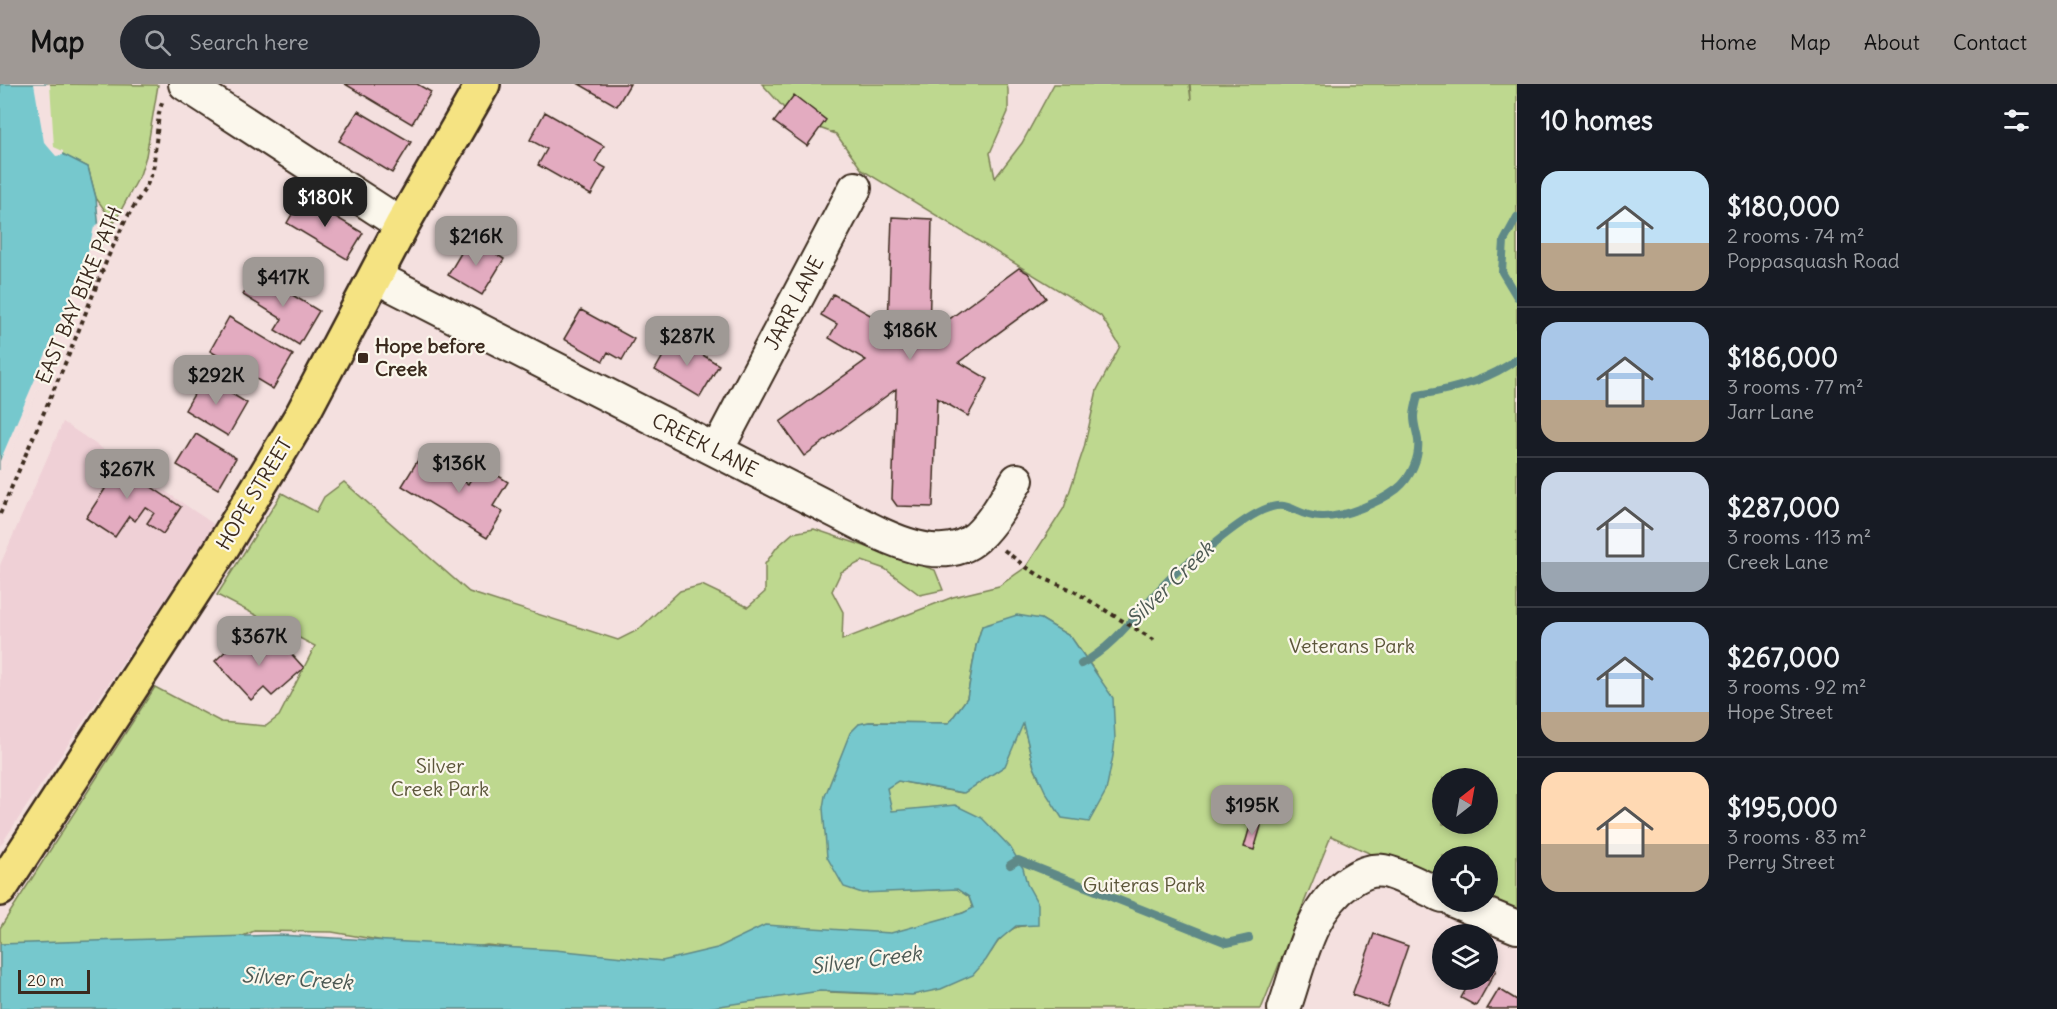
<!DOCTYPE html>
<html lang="en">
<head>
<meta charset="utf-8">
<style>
	body { margin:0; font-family:Delius,sans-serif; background:#242831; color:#f1f3f6; height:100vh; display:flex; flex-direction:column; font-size:22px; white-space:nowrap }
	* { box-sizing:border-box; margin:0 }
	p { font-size:20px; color:#9ea1a6 }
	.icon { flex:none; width:33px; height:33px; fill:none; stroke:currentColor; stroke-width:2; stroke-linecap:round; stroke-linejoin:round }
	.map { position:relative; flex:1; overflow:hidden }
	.drawer { display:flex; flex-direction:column; background:#171b24; width:540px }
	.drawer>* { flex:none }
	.needle { width:39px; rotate:31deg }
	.controls { position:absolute; left:1432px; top:684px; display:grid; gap:12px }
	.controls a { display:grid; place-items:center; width:66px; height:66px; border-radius:50%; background:#171b24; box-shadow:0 3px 9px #0003; font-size:30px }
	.scale { position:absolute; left:18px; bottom:15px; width:72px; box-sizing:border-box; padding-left:6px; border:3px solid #3b2a1e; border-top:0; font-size:16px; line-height:21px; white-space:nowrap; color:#3b2a1e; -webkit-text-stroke:4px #fbf7ec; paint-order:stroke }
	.price { position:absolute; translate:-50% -51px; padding:0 14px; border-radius:12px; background:#9f9995; color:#111; font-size:20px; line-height:39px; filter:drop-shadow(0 2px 3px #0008) }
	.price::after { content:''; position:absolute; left:50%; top:36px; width:18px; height:14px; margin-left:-9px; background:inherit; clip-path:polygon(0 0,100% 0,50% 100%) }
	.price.current { background:#222; color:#fff }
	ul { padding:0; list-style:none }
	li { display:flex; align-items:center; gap:18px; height:150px; padding:0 24px }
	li+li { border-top:2px solid #363941 }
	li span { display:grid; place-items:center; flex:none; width:168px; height:120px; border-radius:18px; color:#555 }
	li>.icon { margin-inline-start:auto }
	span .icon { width:72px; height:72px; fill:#fffc; stroke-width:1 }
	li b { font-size:26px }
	h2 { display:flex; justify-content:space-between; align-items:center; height:72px; padding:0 24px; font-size:26px }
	header { display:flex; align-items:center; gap:36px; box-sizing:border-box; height:84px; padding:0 30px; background:#9f9995; color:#111 }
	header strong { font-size:28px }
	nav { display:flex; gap:33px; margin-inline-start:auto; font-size:21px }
	.search { width:420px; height:54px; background:#242831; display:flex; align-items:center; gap:15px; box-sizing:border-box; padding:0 21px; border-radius:33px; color:#9ea1a6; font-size:22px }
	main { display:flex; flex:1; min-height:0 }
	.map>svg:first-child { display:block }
</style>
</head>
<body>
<header>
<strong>Map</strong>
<div class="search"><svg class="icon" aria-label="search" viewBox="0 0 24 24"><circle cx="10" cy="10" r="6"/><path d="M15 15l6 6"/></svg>Search here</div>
<nav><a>Home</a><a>Map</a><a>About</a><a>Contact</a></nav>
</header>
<main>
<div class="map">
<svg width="1517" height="925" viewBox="0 0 1517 925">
	<rect width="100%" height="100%" fill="#f4e0df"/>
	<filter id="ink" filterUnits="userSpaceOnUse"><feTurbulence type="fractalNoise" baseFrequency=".0167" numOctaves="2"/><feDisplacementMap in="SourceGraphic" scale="12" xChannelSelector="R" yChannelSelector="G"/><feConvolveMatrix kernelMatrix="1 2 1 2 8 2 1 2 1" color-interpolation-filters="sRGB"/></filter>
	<g filter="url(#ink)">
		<!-- built -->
		<path fill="#efd0d6" d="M63,338l152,103 -215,321v-281z"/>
		<!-- green -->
		<path fill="#bed88f" stroke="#7c8156" stroke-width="1.5" fill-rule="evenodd" d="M47,0l111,1 -12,71 -6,19 -26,48 -18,-25 -8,-31 -37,-18z
			M762,0h245l1,6v22l-18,41 5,25 27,-35 32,-59h135l2,16 -1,-16h327v835l-29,-17v-46h-45v30l-112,-50 -70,173h-577l137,-20 8,3 48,2 114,-42c7,-12 19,-26 33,-26l-71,-114 -67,-1 -3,-29 15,-1 64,12 61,-70 11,44 6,13 14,1 43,-107 -26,-37 -30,-18 -59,7 -6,20 -9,52 -18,25 -79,-1 -11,2 2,168 77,-2 13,-5 18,12 4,12 -18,7 -24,15 -233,37 -211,-23 -39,7 -116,-20 -78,-1 -35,16 -219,24v-43l155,-241 66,35 45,4 13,-10 36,-70 -98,-51 65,-102 34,19 8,-15 20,-15 125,110 149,48 20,-10 42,-39 22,-6 46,22 17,-15v-28l12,-17 16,-14 21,-4 121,41 8,20 -23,5 -35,-26 -23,-8 -21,11 -9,19 11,21 -1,28 111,-43 46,-11 27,-19 38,-59 20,-60 13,-58 23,-44 -19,-30 -239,-146 -26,-36 -42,-15zM1443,694h45v46h-45z"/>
		<!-- water -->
		<path fill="#76c8cd" stroke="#5e8987" stroke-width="1.5" d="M0,0h47l4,64 37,19 8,31 4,42 -100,230z
			M1017,531l24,4 30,18 42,61 2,41 -2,17 -7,35 -17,31 -27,-4 -16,-25 -12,-26 -11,-43 -18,42 -41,27 -66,-12 -11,7 5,23 63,-6 27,13 28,29 13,21 4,16 11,20v21l-22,1 -18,15 -12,19 -13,15 -32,14 -29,6 -92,-4 -120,18h-700v-65l279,-9 276,15 107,11 55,-13 48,-23 126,8 72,-20 10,-5 -4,-11 -12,-8 -95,4 -18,-6 -17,-30 -4,-49 2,-12 25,-63 9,-9 10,-2 80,1 18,-25 9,-52 6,-20z"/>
		<!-- pier -->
		<path fill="#f4e0df" d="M34,0h16l4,63 9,4v4l-7,1 -12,-14z
			M101,138l1,19 -99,230 -3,2v-12l86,-201 8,-33z"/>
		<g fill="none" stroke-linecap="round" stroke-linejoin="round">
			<!-- stream -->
			<path stroke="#5e8987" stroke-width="8" d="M1517,133l-13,24 -2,31 15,25
				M1081,580c41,-22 63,-64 98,-94 10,-9 22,-16 33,-25 15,-12 28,-23 45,-32 34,-18 34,3 64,4 22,1 59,-15 76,-28 14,-11 23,-32 21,-49 -1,-7 -4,-15 -4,-23 0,-7 3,-15 4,-22 34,-5 71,-15 99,-36
				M1010,781l8,-5 209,83 22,-5"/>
		</g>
		<!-- building -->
		<path fill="#e3abc0" stroke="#3b2a1e" stroke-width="1.5" d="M345,0h72l14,8 -19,32z
			M579,0h51l-13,22z
			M794,11l32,25 -19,26 -33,-24z
			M358,27l53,31 -19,31 -53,-32z
			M545,28l59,34 -9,16 11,6 -15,27 -53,-30 9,-16 -17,-9z
			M302,113l61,36 -16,26 -60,-36z
			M892,133l40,2 -3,115 90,-66 9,5 18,25 -87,64 29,17 -20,37 -31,-18 -4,109 -36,-1 -5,-7 4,-110 -92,67 -24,-34 86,-62 -37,-22 8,-14 -16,-9 12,-21 55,31z
			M470,154l34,21 -22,36 -34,-20z
			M256,189l63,38 -20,34 -24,-15 7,-11 -39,-24z
			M581,226l53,29 -12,21 -14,-8 -5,9 -39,-22z
			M229,233l64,38 -20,34 -63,-38z
			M674,253l45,28 -19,32 -45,-27z
			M204,293l43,26 -19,33 -43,-26z
			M196,350l40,24 -18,31 -41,-24z
			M104,371l77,52 -18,27 -16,-11 7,-10 -9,-6 -10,14 -6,-5 -14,21 -29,-19 19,-29 -17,-11z
			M421,371l47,29 12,-20 28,18 -15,24 10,6 -16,26 -85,-52z
			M242,552l17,19 18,-17 27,30 -32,28 -8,-8 -13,12 -36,-39z
			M1251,739l10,3 -7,24 -10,-3z
			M1374,850l34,12 -21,61 -35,-12z
			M1488,882l8,4 -20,36 -15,-8 10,-18h17z
			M1499,905l18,11v9h-30z"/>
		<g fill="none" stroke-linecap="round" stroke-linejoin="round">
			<defs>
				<path id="minor" d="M185,0l217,141
					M376,193l457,233c39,19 105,62 144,27 17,-16 28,-37 40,-57
					M717,366l138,-262
					M1456,818l61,25
					M1284,925c16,-45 24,-99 66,-128 11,-7 20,-12 34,-10 13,2 45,19 59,25"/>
				<path id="major" d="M0,805l220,-338 83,-138 99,-188 81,-141"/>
			</defs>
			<!-- minor casing -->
			<use href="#minor" stroke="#3b2a1e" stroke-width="36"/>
			<!-- major casing -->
			<use href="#major" stroke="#3b2a1e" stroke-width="38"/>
			<!-- path -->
			<path stroke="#3b2a1e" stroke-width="4" stroke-dasharray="4.5 4.5" stroke-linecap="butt" d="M0,430l70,-162 38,-95 18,-38 20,-32 7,-16 6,-58 4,-14
				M1004,466l22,17 19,12 27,11 82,50"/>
			<!-- minor -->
			<use href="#minor" stroke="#fbf7ec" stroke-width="32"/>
			<!-- major -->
			<use href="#major" stroke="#f5e382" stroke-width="33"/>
		</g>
	</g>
	<!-- markers -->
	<rect fill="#3b2a1e" stroke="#fbf7ec" stroke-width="2" x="357" y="268" width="12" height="12" rx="3"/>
	<g text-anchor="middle" stroke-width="4.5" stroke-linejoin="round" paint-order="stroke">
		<!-- street labels -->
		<g font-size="20" fill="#3b2a1e" stroke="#fbf7ec">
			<text transform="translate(79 211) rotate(-67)" y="7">EAST BAY BIKE PATH</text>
			<text transform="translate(794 219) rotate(-62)" y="7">JARR LANE</text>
			<text transform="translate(705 361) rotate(27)" y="7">CREEK LANE</text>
			<text transform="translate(254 410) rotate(-59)" y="7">HOPE STREET</text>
		</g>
		<!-- poi labels -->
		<g font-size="20" font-weight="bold" fill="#3b2a1e" stroke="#fbf7ec" text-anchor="start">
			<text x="375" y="269">Hope before<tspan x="375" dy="23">Creek</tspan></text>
		</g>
		<!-- park labels -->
		<g font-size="20" fill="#5c563a" stroke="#fbf7ec">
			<text x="1352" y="569">Veterans Park</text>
			<text x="440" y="689">Silver<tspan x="440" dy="23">Creek Park</tspan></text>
			<text x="1144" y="808">Guiteras Park</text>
		</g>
		<!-- water labels -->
		<g font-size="21" font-style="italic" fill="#4d5953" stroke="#fbf7ec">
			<text transform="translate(1170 500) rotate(-44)" y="7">Silver Creek</text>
			<text transform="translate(866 876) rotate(-7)" y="7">Silver Creek</text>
			<text transform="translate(297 895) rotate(4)" y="7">Silver Creek</text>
		</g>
	</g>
</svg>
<div class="controls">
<a><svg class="needle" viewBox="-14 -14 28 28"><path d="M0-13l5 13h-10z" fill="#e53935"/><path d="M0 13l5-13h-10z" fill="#9ea1a6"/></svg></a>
<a><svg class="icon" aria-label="locate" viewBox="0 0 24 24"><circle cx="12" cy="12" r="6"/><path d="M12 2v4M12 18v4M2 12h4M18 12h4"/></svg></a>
<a><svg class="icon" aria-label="layers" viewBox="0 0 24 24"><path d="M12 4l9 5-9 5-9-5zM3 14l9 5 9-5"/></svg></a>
</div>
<div class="scale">20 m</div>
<b class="price current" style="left:325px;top:144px">$180K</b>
<b class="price" style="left:476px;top:183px">$216K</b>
<b class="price" style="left:283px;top:224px">$417K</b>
<b class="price" style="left:910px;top:277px">$186K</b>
<b class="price" style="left:687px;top:283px">$287K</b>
<b class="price" style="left:216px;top:322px">$292K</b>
<b class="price" style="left:459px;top:410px">$136K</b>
<b class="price" style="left:127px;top:416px">$267K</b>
<b class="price" style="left:259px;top:583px">$367K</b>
<b class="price" style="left:1252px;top:752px">$195K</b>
</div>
<section class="drawer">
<h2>10 homes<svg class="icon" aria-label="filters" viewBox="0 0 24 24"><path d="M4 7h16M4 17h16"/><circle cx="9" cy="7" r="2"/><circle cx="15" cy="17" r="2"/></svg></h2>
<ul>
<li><span style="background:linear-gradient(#bfe0f5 60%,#b9a48a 0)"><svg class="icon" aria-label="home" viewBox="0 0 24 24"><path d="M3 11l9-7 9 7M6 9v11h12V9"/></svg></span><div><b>$180,000</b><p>2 rooms · 74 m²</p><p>Poppasquash Road</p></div></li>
<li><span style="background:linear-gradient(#a9c7e8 65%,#b9a48a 0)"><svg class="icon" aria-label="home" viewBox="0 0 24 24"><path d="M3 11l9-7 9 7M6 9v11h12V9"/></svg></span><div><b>$186,000</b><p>3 rooms · 77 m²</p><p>Jarr Lane</p></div></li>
<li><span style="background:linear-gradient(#c9d6e8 75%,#9aa5b1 0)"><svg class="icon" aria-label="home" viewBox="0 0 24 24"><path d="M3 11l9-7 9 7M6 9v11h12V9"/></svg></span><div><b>$287,000</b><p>3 rooms · 113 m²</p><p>Creek Lane</p></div></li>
<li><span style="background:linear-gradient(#a9c7e8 75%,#b9a48a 0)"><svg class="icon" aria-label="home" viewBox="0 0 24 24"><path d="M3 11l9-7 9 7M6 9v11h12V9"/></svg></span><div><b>$267,000</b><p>3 rooms · 92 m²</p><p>Hope Street</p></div></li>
<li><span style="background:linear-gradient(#ffd9b3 60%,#b9a48a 0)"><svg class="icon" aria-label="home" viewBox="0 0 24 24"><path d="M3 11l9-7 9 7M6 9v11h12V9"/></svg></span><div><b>$195,000</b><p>3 rooms · 83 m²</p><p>Perry Street</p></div></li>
</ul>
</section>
</main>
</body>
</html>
